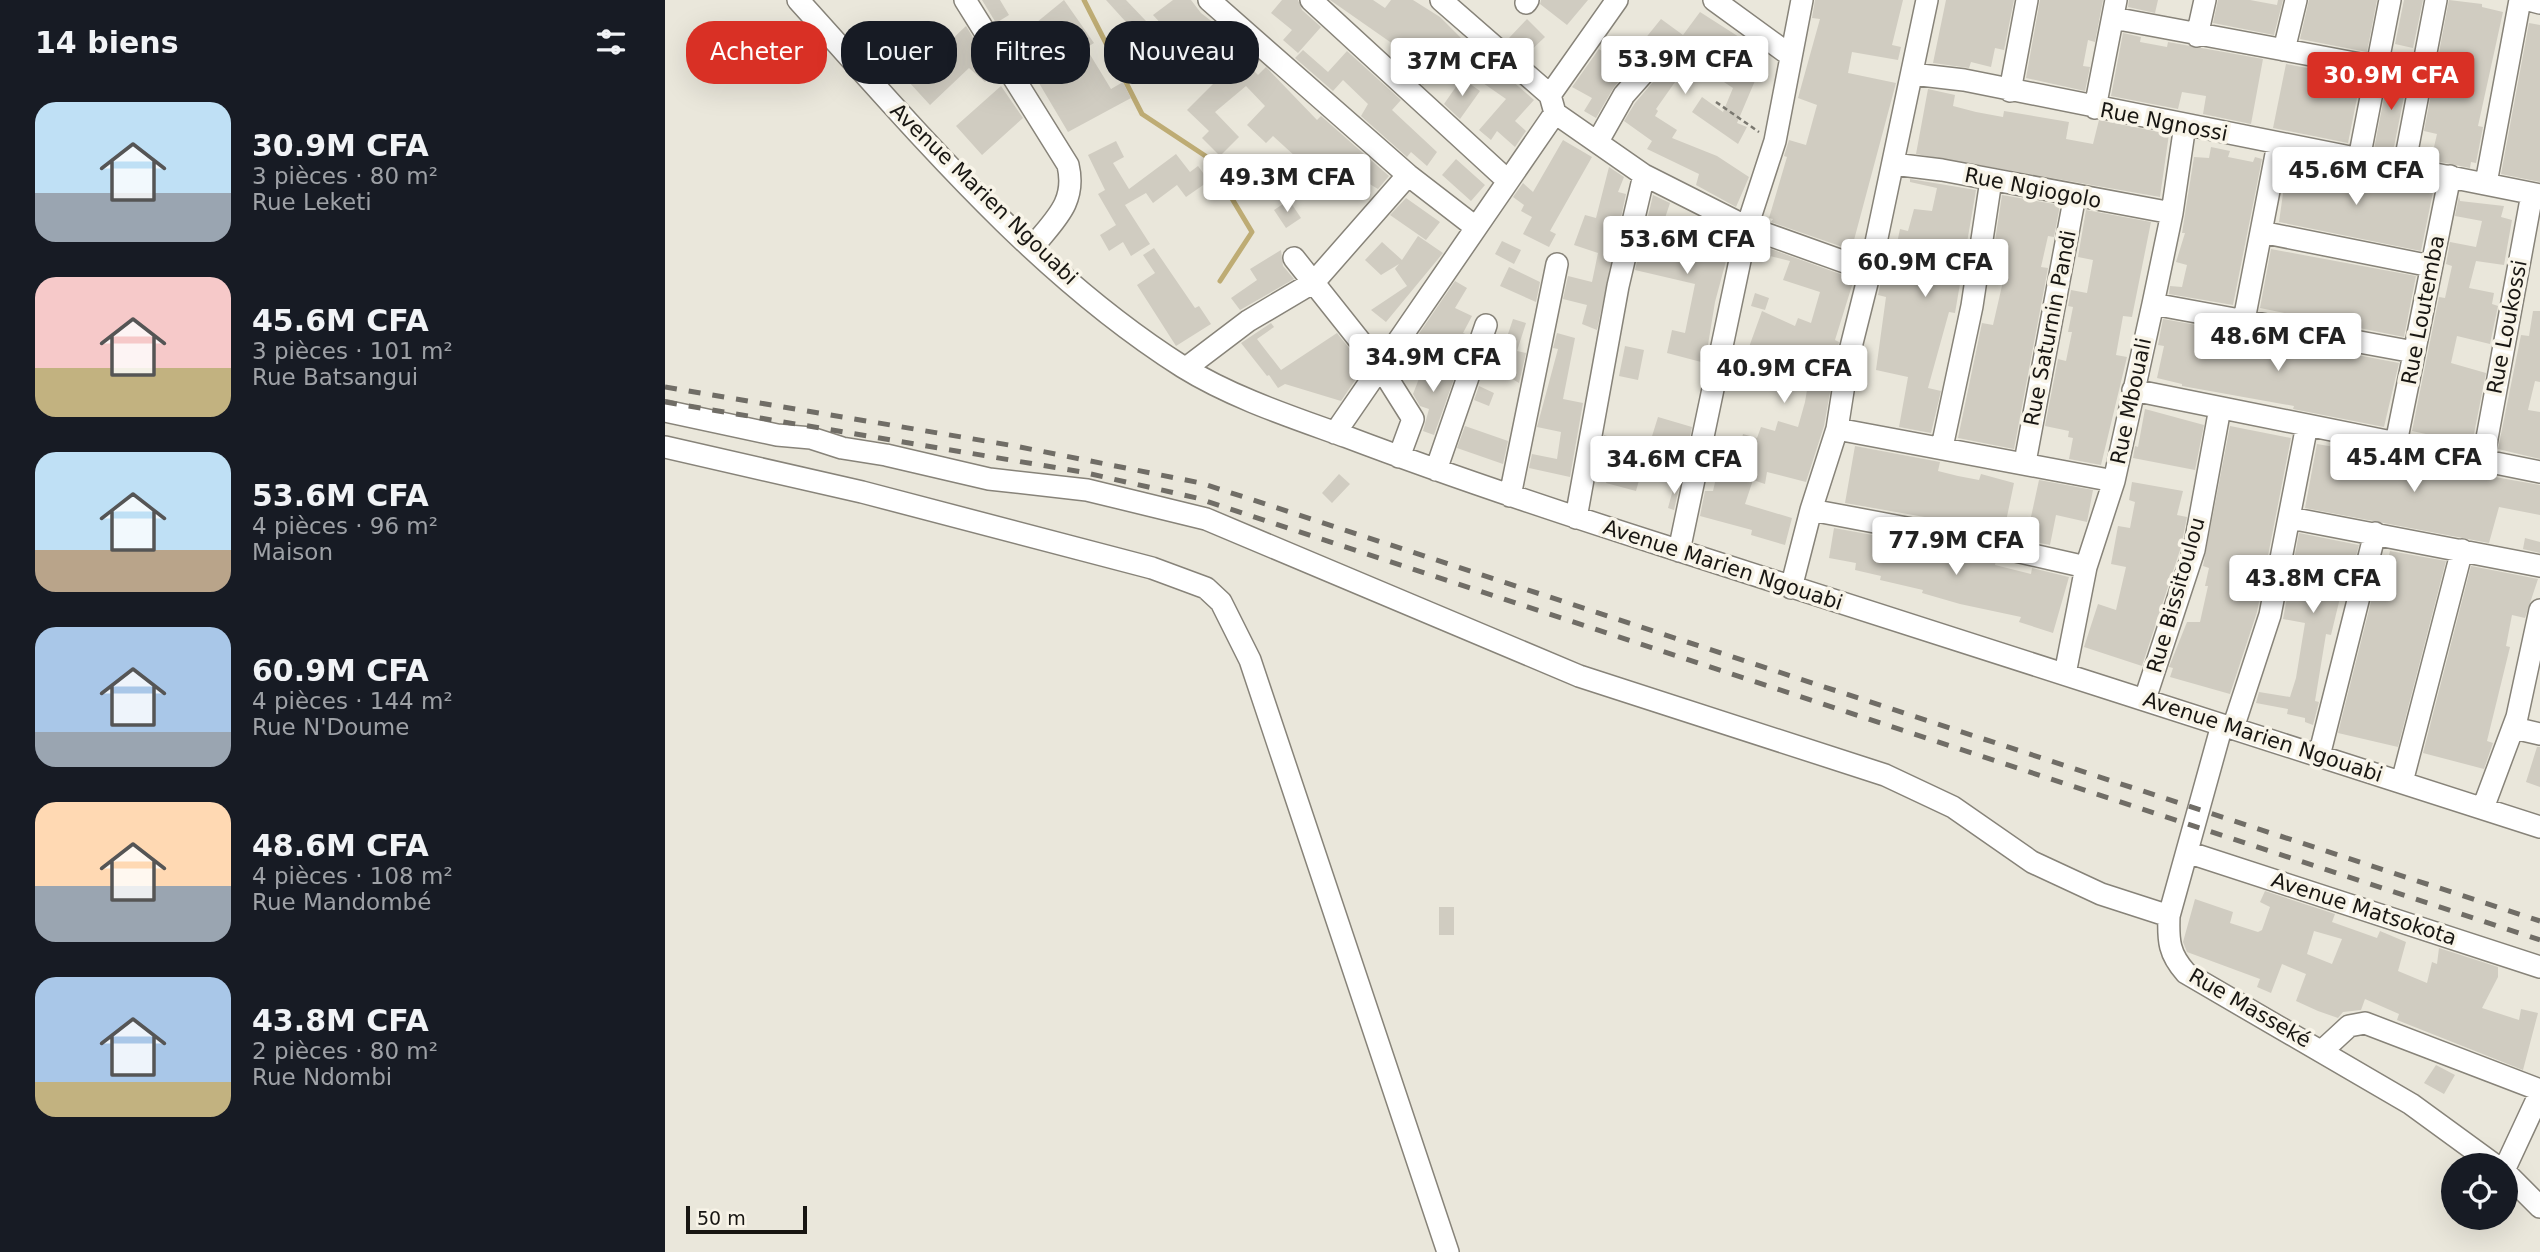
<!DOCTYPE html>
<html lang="fr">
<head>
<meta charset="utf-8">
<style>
	body { margin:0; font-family:"DejaVu Sans",sans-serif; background:#20242c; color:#f1f3f6; height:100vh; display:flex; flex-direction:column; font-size:26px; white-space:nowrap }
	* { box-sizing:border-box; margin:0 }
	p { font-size:23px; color:#9ea1a6 }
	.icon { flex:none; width:38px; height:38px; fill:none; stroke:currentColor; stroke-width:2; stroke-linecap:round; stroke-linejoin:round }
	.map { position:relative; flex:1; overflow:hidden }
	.drawer { display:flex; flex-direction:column; background:#171b24; width:665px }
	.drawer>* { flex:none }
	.guide { position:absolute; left:21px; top:21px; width:665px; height:63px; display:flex; gap:14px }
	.fabs { position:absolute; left:1776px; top:1153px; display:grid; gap:14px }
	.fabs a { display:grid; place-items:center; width:77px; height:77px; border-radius:50%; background:#171b24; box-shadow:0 7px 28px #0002; font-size:35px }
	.scale { position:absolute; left:21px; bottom:18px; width:121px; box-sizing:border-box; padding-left:7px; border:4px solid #181612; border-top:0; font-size:19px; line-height:24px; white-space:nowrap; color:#181612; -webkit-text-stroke:5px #f8f4e8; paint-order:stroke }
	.price { position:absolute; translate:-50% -60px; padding:0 16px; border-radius:7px; background:#fff; color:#222; font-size:23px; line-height:46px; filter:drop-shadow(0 2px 4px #0008) }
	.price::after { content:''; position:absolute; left:50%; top:42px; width:21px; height:16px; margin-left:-10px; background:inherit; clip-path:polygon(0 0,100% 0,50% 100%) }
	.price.on { background:#d93025; color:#fff }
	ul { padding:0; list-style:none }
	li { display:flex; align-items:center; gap:21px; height:175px; padding:0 35px }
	li span { display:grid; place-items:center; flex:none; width:196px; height:140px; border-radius:21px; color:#555 }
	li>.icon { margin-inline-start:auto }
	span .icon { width:84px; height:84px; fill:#fffc; stroke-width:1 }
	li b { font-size:30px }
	h2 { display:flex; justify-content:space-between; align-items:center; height:84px; padding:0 35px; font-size:30px }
	.pill { padding:0 24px; border-radius:28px; background:#171b24; box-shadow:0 7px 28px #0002; font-size:24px; line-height:63px }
	.pill.on { background:#d93025; color:#fff }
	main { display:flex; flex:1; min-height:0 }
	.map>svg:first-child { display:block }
</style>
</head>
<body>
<main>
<section class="drawer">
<h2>14 biens<svg class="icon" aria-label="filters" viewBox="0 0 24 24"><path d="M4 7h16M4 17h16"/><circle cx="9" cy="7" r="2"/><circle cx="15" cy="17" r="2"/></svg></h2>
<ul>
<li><span style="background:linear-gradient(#bfe0f5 65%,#9aa5b1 0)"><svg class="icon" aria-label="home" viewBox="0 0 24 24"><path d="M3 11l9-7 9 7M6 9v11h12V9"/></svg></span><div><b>30.9M CFA</b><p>3 pièces · 80 m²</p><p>Rue Leketi</p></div></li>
<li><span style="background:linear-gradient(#f6c9c9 65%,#c2b280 0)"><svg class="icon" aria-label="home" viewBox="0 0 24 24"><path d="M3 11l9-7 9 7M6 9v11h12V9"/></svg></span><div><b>45.6M CFA</b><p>3 pièces · 101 m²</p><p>Rue Batsangui</p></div></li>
<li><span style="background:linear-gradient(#bfe0f5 70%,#b9a48a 0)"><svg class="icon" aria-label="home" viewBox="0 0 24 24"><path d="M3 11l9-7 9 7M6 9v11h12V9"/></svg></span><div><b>53.6M CFA</b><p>4 pièces · 96 m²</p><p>Maison</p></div></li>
<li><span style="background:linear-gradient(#a9c7e8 75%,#9aa5b1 0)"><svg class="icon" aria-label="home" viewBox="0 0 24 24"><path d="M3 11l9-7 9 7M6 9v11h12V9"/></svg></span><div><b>60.9M CFA</b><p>4 pièces · 144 m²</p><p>Rue N'Doume</p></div></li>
<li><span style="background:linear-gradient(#ffd9b3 60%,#9aa5b1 0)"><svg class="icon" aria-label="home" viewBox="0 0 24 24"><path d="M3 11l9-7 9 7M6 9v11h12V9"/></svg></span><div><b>48.6M CFA</b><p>4 pièces · 108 m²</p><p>Rue Mandombé</p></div></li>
<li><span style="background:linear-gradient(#a9c7e8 75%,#c2b280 0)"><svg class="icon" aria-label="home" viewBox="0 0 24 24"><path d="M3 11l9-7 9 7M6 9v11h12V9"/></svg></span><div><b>43.8M CFA</b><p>2 pièces · 80 m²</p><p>Rue Ndombi</p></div></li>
</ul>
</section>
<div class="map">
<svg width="1875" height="1252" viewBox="0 0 1875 1252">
	<rect width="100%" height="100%" fill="#eae7db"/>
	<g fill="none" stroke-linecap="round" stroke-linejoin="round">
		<!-- stream -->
		<path stroke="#beac74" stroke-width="5" d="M419,0l58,114 65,43 45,75 -32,49"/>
	</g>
	<!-- building -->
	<path fill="#d0ccc1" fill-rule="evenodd" d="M317,0h18l9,15 -13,8z
		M399,0l30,43 -8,5 25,41 12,-7 8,16 -63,34 -54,-91z
		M441,0h20l20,21 -11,11z
		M508,0h18l10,13 22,17 -14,18 25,17 7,-7 17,17 8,-8 51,53 4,-4 68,60 -11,13 -35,-21 -14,15 -4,-4 -24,20 -13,-14 20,-17 -35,-32 -7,7 -19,-18 18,-19 -19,-20 -31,26 24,25 -19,19 -18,-18 7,-7 -22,-21 26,-26 -20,-14 2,-3 -24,-22 5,-5 -23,-25z
		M617,0h16l4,10 19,17 -23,26 -15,-13 9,-10 -21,-17z
		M665,0h43l12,8 6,-8h22l27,17 21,21 -38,47 -27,-25 7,-9z
		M876,0h47l-21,25 -27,-21z
		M1150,0h88l-11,45 9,2 -3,13 -46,-8 -4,21 48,10 -42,157 6,2 -3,10 -86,-30 2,-3 -4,-1 18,-61 -3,-1 5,-16 17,5 11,-40 -19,-7 22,-79 -8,-1z
		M1281,0h68l-10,50 -9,-2 -4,19 -20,-5 -2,6 -36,-5z
		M1375,0h63l-8,42 -7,-2 -5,26 7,1 -5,24 -59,-13z
		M1464,0h29l-3,13 -27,-6z
		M1553,0h32l27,5 1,-5h5l-9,35 -61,-12z
		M1644,0h68l-10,52 -67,-13z
		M1739,0h19l-10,48 -18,-4z
		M1784,0l33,4v3l21,5 -25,114 5,1 -7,36 -5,-1 -1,6 -39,-8 6,-26 -13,-3z
		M1035,12l61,39 -15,21 11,4 -20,47 10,4 -9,17 -46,-32 10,-15 21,15 10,-24 -21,-14 -5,7 -20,-16 -31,44 2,2 -3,5 22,14 -5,8 45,18 32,21 -13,30 -40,-22 3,-11 -52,-25 5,-8 -28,-20 11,-18 30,-35 3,-11 -5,-7 -11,-3 -7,4 -31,36 -18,31 -12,-7 8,-13 -20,-11 27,-38 24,17 38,-47 22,16z
		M862,19l18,18 -19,18 -17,-17z
		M1864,23l11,2v157l-39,-8z
		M301,26l28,46 -9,10 -16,-14 -39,37 -22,-24z
		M1458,33l18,4 -1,5 27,5 1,-5 95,17 -12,65 -48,-10 3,-18 -24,-4 -4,17 -67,-13z
		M638,50l25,22 19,-21 54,49 -9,10 45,42 -10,14 -16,-14 -4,5 -46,-41 7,-12 -25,-24 -10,11 -38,-33z
		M1621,64l75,14 -13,65 -75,-15z
		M830,66l39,34 -19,21 11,10 -11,16 -18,-16 -6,9 -12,-10 27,-31 -23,-16z
		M1724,72l19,4 -15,76 -19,-3z
		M797,78l18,13 -20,28 -16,-15z
		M336,86l22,32 -41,37 -26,-29z
		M1263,89l27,6 -2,11 23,6 27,5 1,-6 65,11 -3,17 27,5 6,-24 70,14 -9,63 -244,-43z
		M898,140l29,17 -42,74 6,3 -7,13 -26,-13 9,-17 -11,-6 3,-6 -11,-8 10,-14 10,9z
		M451,141l8,16 -11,6 16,26 47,-35 14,18 8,-6 11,15 -23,16 -9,-12 -24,18 -7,-10 -21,12 25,39 -19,12 -8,-14 -14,9 -9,-16 16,-10 -18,-31 7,-4 -17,-35z
		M1546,147l19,4 -2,6 25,5 2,-5 7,2 -29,146 -64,-11 1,-8 12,1 5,-22 -11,-3 9,-29h-3l12,-76 15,1z
		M791,159l29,26 -14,16 -29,-26z
		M1622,165l47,9 5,-2 48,12 27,3 1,-4 19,4 -13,64 -142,-29z
		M944,167l15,10 -6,15 8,2 -29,136 -15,-6 5,-19 -24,-6 5,-23 24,6 6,-29 -24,-8 11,-30 11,3z
		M1245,179l66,11 -21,123 -6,-1 -21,76 13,3 -10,42 -32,-6 9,-50 -32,-7 10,-73 -8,-2 3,-14 18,4 6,-27 -4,-1 1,-7 -6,-2 4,-19 8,2 6,-22 18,2 5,-23 -27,-6z
		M988,195l17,8 -6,18 27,8 4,-13 37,18v3l-21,-7 -7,24 22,7 -11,41 -10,61 -38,-10 5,-23 13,3 10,-49 -60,-14 4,-16 25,6 6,-23 -25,-8z
		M1337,195l58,10 -6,32 -6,-1 -7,31 7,1 -34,181 -56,-11 24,-115 11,2 11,-48 -14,-3z
		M1794,196l1,5 44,5 -3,11 11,3 -8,45 -28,-4 -7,27 25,5 -2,11 6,2 -8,38 -33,-8 -6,27 35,10 -14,71 -60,-13 27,-134 6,1 7,-32 -6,-2 4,-22 26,5 6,-26 -27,-5z
		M741,198l34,24 -14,18 -36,-25z
		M624,200l12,18 -15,10 -12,-18z
		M1421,210l65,12 -19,95 -9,-1 -7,39 11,2 -26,108 -32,-6 4,-21 -5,-1 1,-6 -24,-5 13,-67 8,2 6,-29h-4l5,-25 -5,-1 3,-16 16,3 6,-33 -15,-3z
		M753,236l25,17 -57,69 -15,-12 36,-24 -12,-17 4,-5 -18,11 -16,-15 17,-18 20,18z
		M837,241l19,9 -7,14 -19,-10z
		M489,248l41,60 4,-2 12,18 -35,22 -39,-61 18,-12 -12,-18z
		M1103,248l86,31 -19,61 4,2 -15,84 -18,56 -39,-10 -2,12 -12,-4 -8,24 47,14 -7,27 -34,-10 1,-5 -52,-14 5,-25h8l9,-39 8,3 3,-10 7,1 3,-12 14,4 4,-11 14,4 3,-10 20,6 7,-25 6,-36 -8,-3 1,-3 -33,-10 -7,19 -20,-8 18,-50 33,15 3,-8 13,5 9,-31 -37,-12 7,-19 -24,-6z
		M1606,249l145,27 -12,61 -144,-29z
		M616,250l2,16 11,13 -54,31 -9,-12 26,-18 -7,-11z
		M844,267l31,15 -4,20 -36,-16z
		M790,281l12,7 -12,20 17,8 -9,17 5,2 -10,18 -30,-17 -20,28 -7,-4z
		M1090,293l14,5 -4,12 -14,-4z
		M1868,311h7v71l-5,-1 -7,29 12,2v47l-42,-10 23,-114 8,1z
		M848,319l13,4 -9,28 9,2 -7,30 -18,-11 -1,4 -15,-8 9,-25 10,3z
		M1498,319l83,15 -2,8 39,7 1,-8 115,22 -15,64 -91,-18 1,-3 -112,-20v-2l-25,-6 7,-32 -6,-1z
		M606,323l3,4 -17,12 24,31 56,-37 27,34 -23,34 -56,-17 -7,4 -9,-13 -2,1 -26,-33z
		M892,333l18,5 -12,61 20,4 -13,74 -41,-9 3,-14 25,5 4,-27 -24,-5 21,-78 -5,-1z
		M960,346l19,4 -6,30 -19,-4z
		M760,363l30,13 -21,59 -11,-4 6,-22 -9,-3 -7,-12z
		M814,386l15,7 -5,13 -15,-6z
		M1480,409l59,16 -9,45 -62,-12 2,-12 3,1z
		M993,417l34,10 -10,47 -39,-8 -7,25 -30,-8 10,-31 -14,-4 2,-13 44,14z
		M800,426l43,15 -5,23 -46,-16z
		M1565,426l61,12 -34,174 -27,82 -60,-17 3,-9 -4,-1 18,-45h13l8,-36h-3l4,-18 -6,-2z
		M1652,444l69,12 -1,3 30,6 1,-5 22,7 102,18v30l-41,-8 -10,36 -184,-35z
		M1190,446l85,16 -2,9 20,5 21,4 2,-6 33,9 -10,48 -159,-28z
		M674,474l11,10 -18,19 -10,-10z
		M1374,480l54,10 -6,32 -31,-7 -6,30 -24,-5z
		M1010,482l5,1 -6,27 -6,-2z
		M1467,482l51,9 -6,24 10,2 -6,30 -39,119 -58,-19 14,-43 18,6 10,-43 -15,-3 7,-38 12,2 5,-26 -6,-2z
		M1169,528l55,10 23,9 2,-4 82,17 -1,5 36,9 1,-6 37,9 -16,56 -34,-11 2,-5 -61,-13 -38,-11 1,-3 -43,-10 1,-4 -26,-6 1,-7 -27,-5z
		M1634,533l60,12 -9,33 -5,-1 -14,58 -5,-1 -11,67 4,1 -6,23 -8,-3v-4l-18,-4 1,-5 -32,-6 3,-11 31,5 6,-19 9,-55 -22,-4z
		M1860,538l15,4v11l-17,-4z
		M1725,551l56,10 -48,186 -60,-14 39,-155 6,1z
		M1806,566l67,13 -13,39 -13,-3 -6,31 4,1 -23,94 6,2 -9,26 -61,-16z
		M1872,747h3v40l-14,-5z
		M1600,891l70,23 -3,8 45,16 3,-7 26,11 -8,29 29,12 5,-21 5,2 2,-16 59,19v10l-16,31 37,12 2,-11 17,4 -15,57 -126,-50 2,-6 -34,-15 -4,11 -18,2 -5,6 -20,-7 -22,-10 10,-27 -24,-10 -11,29 -14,-6 3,-8 -73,-27 -4,-10 12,-43 38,13 -3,11 28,9 4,-2 8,-23 -10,-5zM1649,931l28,8 -10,25 -25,-10z
		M774,907h15v28h-15z
		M1771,1065l19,10 -11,19 -20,-11z"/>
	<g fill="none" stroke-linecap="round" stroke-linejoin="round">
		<defs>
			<path id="minor" d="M133,0c118,130 235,272 385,367 50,31 109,50 164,70 108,41 217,77 327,112 289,93 577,185 866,278
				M300,0l103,165c9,38 -14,55 -36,83
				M544,0l199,175 66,51
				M646,0l196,180
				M776,0l109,95 5,18 89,62 103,52 123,44
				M1049,0l77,56
				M1864,0l11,3
				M861,3l2,-3
				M1448,18l263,49
				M1532,36l8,-36
				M1619,50l12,-50
				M1247,74l52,6 576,115
				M1345,91l17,-91
				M885,95l67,-95
				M1430,108l21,-108
				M933,141l26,-46 31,-35
				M1694,159l31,-159
				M1228,164l49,6 230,43
				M1739,167l32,-167
				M1821,183l34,-183
				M1596,232l170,34
				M629,258l85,107 34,54 -14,38
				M1488,304l261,48
				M1579,320l34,-176
				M521,368l62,-47 66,-39 94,-107
				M1468,390l407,82
				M0,411l112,24 34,3 31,10 44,7 103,24 98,11 119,29 373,157 306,99 68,32 79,55 69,32 68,22
				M1172,429l277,52
				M670,433l220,-320
				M1731,443l54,-267
				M0,447l197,45 290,76 54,20 15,14 29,58 198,592
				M1277,447l30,-141 19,-126
				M1818,460l49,-266
				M1360,462l50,-267
				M771,470l50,-145
				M845,496l47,-232
				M1146,510l138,26 137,31
				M911,518l42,-232 26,-111
				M1625,518l250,48
				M1014,551l68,-324 28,-86 27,-141
				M1126,588l20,-78 26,-81 11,-70 22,-88 57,-271
				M1400,674l21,-107 28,-86 39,-177 19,-91 13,-88
				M1480,699l49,-149 26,-142
				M1557,725l-53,191c-1,25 0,38 17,57l225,131 85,62
				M1568,728l37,-113 37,-190
				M1849,728l26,6
				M1654,756l56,-223
				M1737,782l60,-232
				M1818,808l34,-91 23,-107
				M1522,852l353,115
				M1658,1050l26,-24 16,-3 175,67
				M1841,1166l34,-73
				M1841,1173l34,34"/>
		</defs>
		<!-- minor casing -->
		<use href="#minor" stroke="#878379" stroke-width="24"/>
		<!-- path -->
		<path stroke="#79776f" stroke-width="2.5" stroke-dasharray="5 3.5" stroke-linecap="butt" d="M1051,102l43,30"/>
		<!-- minor -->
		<use href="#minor" stroke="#fff" stroke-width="21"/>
		<!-- rail -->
		<path stroke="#706d66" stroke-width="5" stroke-dasharray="12 12" stroke-linecap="butt" d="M0,387l350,59 186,37 1339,438
			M0,402l417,70 115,26 1343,442"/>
	</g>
	<g text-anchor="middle" stroke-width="7" stroke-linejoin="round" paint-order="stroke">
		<!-- street labels -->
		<g font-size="21" fill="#181612" stroke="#f8f4e8">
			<text transform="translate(1499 122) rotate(11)" y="7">Rue Ngnossi</text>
			<text transform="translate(1368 188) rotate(11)" y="7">Rue Ngiogolo</text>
			<text transform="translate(319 194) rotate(44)" y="7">Avenue Marien Ngouabi</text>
			<text transform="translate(1758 310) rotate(-79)" y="7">Rue Loutemba</text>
			<text transform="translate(1842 327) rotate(-79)" y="7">Rue Loukossi</text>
			<text transform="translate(1385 328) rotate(-79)" y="7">Rue Saturnin Pandi</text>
			<text transform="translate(1466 401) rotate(-78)" y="7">Rue Mbouali</text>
			<text transform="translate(1058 565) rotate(18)" y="7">Avenue Marien Ngouabi</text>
			<text transform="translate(1511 595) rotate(-74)" y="7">Rue Bissitoulou</text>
			<text transform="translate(1598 737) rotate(18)" y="7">Avenue Marien Ngouabi</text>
			<text transform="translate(1699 909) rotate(18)" y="7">Avenue Matsokota</text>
			<text transform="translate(1585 1008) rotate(30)" y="7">Rue Masseké</text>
		</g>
	</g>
</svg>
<div class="fabs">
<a><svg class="icon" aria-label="locate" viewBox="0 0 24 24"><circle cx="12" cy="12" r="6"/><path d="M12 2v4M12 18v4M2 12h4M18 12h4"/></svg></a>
</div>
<div class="scale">50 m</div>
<b class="price" style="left:1020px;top:96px">53.9M CFA</b>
<b class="price" style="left:797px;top:98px">37M CFA</b>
<b class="price on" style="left:1726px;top:112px">30.9M CFA</b>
<b class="price" style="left:1691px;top:207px">45.6M CFA</b>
<b class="price" style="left:622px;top:214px">49.3M CFA</b>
<b class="price" style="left:1022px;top:276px">53.6M CFA</b>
<b class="price" style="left:1260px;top:299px">60.9M CFA</b>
<b class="price" style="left:1613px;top:373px">48.6M CFA</b>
<b class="price" style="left:768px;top:394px">34.9M CFA</b>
<b class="price" style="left:1119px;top:405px">40.9M CFA</b>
<b class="price" style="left:1749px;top:494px">45.4M CFA</b>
<b class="price" style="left:1009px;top:496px">34.6M CFA</b>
<b class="price" style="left:1291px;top:577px">77.9M CFA</b>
<b class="price" style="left:1648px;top:615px">43.8M CFA</b>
<div class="guide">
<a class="pill on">Acheter</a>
<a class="pill">Louer</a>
<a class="pill">Filtres</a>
<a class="pill">Nouveau</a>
</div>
</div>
</main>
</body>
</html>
